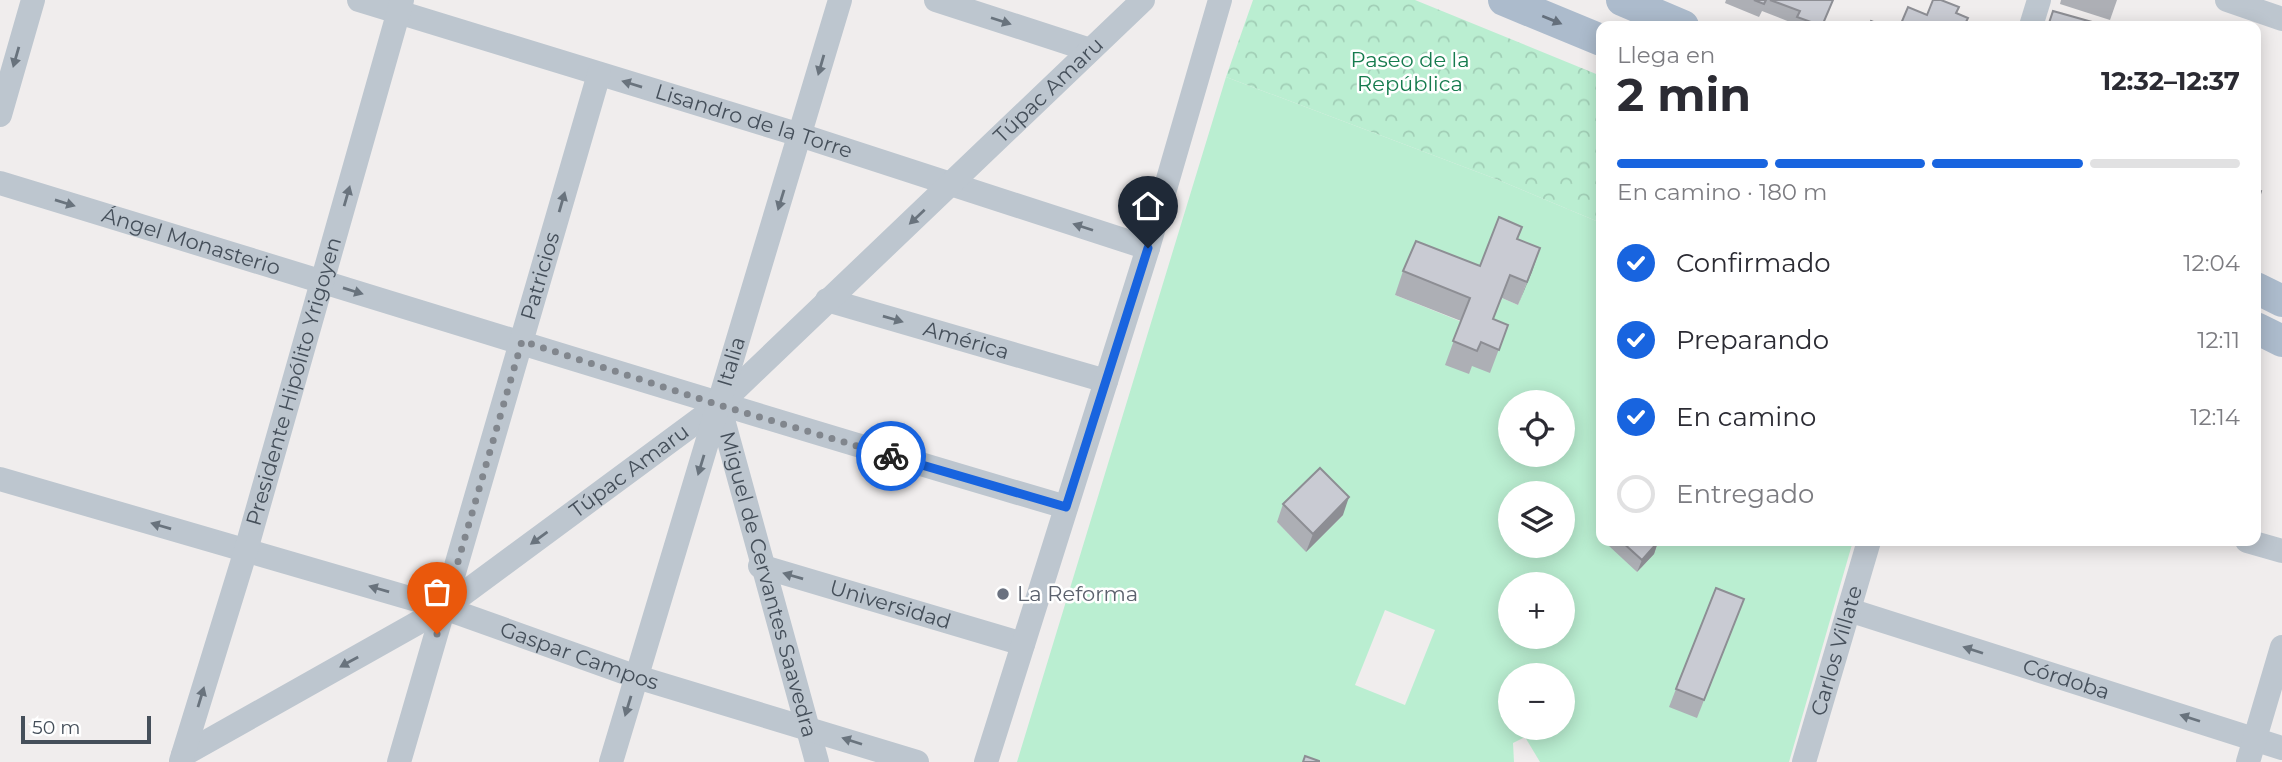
<!DOCTYPE html>
<html lang="es">
<meta charset="utf-8">
<style>
:root{--surface:#fff;--page:#f7f7f7;--text:#2b2b33;--muted:#7c7c81;--line:#e1e1e2;--accent:#1864df}
body{margin:0;font-family:Montserrat,sans-serif;background:var(--page);color:var(--text);height:100vh;display:flex;flex-direction:column;font-size:26px;white-space:nowrap}
*{box-sizing:border-box;margin:0}
p{font-size:23px;color:var(--muted)}
.icon{flex:none;width:38px;height:38px;fill:none;stroke:currentColor;stroke-width:2;stroke-linecap:round;stroke-linejoin:round}
.map{position:relative;flex:1;overflow:hidden}
.panel{position:absolute;left:1596px;top:21px;width:665px;height:525px;display:flex;flex-direction:column;background:var(--surface);border-radius:14px;box-shadow:0 4px 18px #0003}
.panel>*{flex:none}
.buttons{position:absolute;left:1498px;top:390px;display:grid;gap:14px}
.buttons a{display:grid;place-items:center;width:77px;height:77px;border-radius:50%;background:var(--surface);box-shadow:0 4px 18px #0003;font-size:35px}
.scale{position:absolute;left:21px;bottom:18px;width:130px;box-sizing:border-box;padding-left:7px;border:4px solid #454f5a;border-top:0;font-size:19px;line-height:24px;white-space:nowrap;color:#454f5a;-webkit-text-stroke:5px #fff;paint-order:stroke}
.pin{position:absolute;display:grid;place-items:center;width:60px;height:60px;color:#fff;margin:-72px -30px;border-radius:50% 50% 50% 0;rotate:-45deg;box-shadow:0 0 7px #0007}
.pin .icon{rotate:45deg}
.courier{position:absolute;display:grid;place-items:center;width:70px;height:70px;margin:-35px;border:5px solid #1864df;border-radius:50%;background:#fff;color:#222;box-shadow:0 2px 9px #0007}
.overview em{font-style:normal;font-weight:700}
.overview div{display:flex;flex-direction:column-reverse}
.overview{display:flex;align-items:center;justify-content:space-between;height:119px;padding:0 21px}
h1{font-size:46px;font-weight:700;line-height:52px}
.bar{display:grid;grid-template-columns:repeat(4,1fr);gap:10px 7px;align-content:center;height:84px;padding:0 21px}
.bar i{height:9px;border-radius:5px;background:var(--line)}
.bar .selected{background:var(--accent)}
.bar p{grid-column:span 4}
ol{padding:0 21px;list-style:none}
li{display:flex;align-items:center;gap:21px;height:77px}
li p{margin-inline-start:auto}
li .icon{padding:7px;border-radius:50%;background:var(--accent);color:#fff;stroke-width:4}
li:last-child{color:var(--muted)}
li i{width:38px;height:38px;border:4px solid var(--line);border-radius:50%}
.map>svg:first-child{display:block}
.green{fill:#baeed1;fill-rule:evenodd}
.park{fill:url(#park-crowns)}
.lines{fill:none;stroke-linecap:round;stroke-linejoin:round}
.minor{stroke:#bdc6cf;stroke-width:24}
.major{stroke:#acbbcc;stroke-width:32}
.wall{fill:#adafb5}
.shaded-wall{fill:#8d8e94}
.building{fill:#c9cbd3;stroke:#8d8e94;stroke-width:2}
.oneway{fill:#646f7c}
.oneway2{fill:#69737d}
.done{stroke:#81868d;stroke-width:7;stroke-dasharray:0 12.6}
.route{stroke:#1864df;stroke-width:9}
.worship-dot{fill:#6b7280;stroke:#fff;stroke-width:2.5}
.labels{text-anchor:middle;stroke-width:5;stroke-linejoin:round;paint-order:stroke}
.park-label{font-size:21px;fill:#167b4e;stroke:#fff}
.street-label{font-size:21px;fill:#454f5a;stroke:#fff}
.worship-label{font-size:21px;fill:#5b616d;stroke:#fff;text-anchor:start}
</style>
<div class="map">
<svg width="2282" height="762" viewBox="0 0 2282 762">
<defs>
<pattern id="park-crowns" width="20" height="18" patternUnits="userSpaceOnUse" patternTransform="scale(1.75)"><rect width="20" height="18" fill="#baeed1"/><path d="M2 6a3 3 0 1 1 6 0M12 15a3 3 0 1 1 6 0" fill="none" stroke="#a1ceb6"/></pattern>
</defs>
<rect width="100%" height="100%" fill="#f0eded"/>
<path class="green" d="M1226 77 1496 179 1601 223V541H1613L1637 572 1653 554 1639 541H1853L1789 762H1540L1525 737 1513 743 1514 762H1017ZM1531 272 1518 305 1502 298 1468 374 1462 322 1395 295 1471 290ZM1510 402H1563V455H1510ZM1510 494H1563V546H1510ZM1343 515 1306 551 1277 522ZM1510 584H1563V637H1510ZM1385 610 1435 630 1405 705 1355 685ZM1510 676H1563V728H1510Z"/>
<polygon class="park" points="1253,0 1415,0 1601,76 1601,223 1496,179 1226,77"/>
<g class="lines">
<g class="minor">
<path id="s1" d="M359 0 800 135 1148 248"/>
<polyline points="936,0 1090,50"/>
<polyline points="2227,0 2282,19"/>
<polyline points="2031,26 2039,0"/>
<polyline points="0,115 33,0"/>
<path id="s2" d="M0 183C355 291 710 403 1066 507"/>
<path id="s3" d="M827 300 1106 381"/>
<path id="s4" d="M719 405 817 762"/>
<path id="s5" d="M0 479 444 608 637 677 917 762"/>
<polyline points="2247,541 2282,551"/>
<path id="s6" d="M760 566 1023 644"/>
<path id="s7" d="M1849 610 2282 748"/>
<path id="s8" d="M183 755 444 608 719 405 1143 0"/>
<path id="s9" d="M181 761 246 550 402 0"/>
<path id="s10" d="M399 762 599 74"/>
<path id="s11" d="M611 762 840 0"/>
<polyline points="986,762 1148,248 1220,0"/>
<path id="s12" d="M1804 762 1869 541"/>
<polyline points="2248,762 2282,647"/>
</g>
<g class="major">
<polyline points="1504,0 1601,40"/>
<polyline points="1622,0 1683,26"/>
<polyline points="2256,288 2282,301"/>
<polyline points="2256,328 2282,341"/>
</g>
</g>
<g class="wall">
<polygon points="1726,0 1833,0 1822,26 1794,26 1795,24 1762,11 1759,17 1725,3"/>
<polygon points="2061,0 2117,0 2110,20 2060,4"/>
<polygon points="1518,239 1540,248 1518,305 1502,298 1493,319 1508,325 1490,373 1472,366 1469,374 1445,365 1461,321 1395,295 1403,271 1480,266"/>
<polygon points="1283,504 1343,515 1306,552 1277,522"/>
<polygon points="1611,541 1657,541 1658,542 1654,554 1637,572 1609,546"/>
<polygon points="1744,599 1697,718 1669,707 1676,689"/>
</g>
<g class="shaded-wall">
<polygon points="1540,248 1532,272 1518,305 1527,282"/>
<polygon points="1349,497 1343,515 1306,552 1313,534"/>
<polygon points="1658,542 1654,554 1637,572 1642,560"/>
</g>
<g class="building">
<polygon points="1754,0 1766,0 1764,4"/>
<polygon points="1770,0 1833,0 1822,26 1797,17 1800,11"/>
<polygon points="1933,0 1941,0 1959,7 1956,13 1968,18 1964,26 1900,26 1908,7 1927,15"/>
<polygon points="2053,11 2099,24 2098,26 2048,26"/>
<polygon points="1871,21 1883,26 1869,26"/>
<polygon points="2256,189 2261,191 2256,207"/>
<polygon points="1499,217 1522,227 1517,239 1540,248 1527,282 1510,275 1493,319 1508,325 1499,350 1481,342 1477,351 1453,341 1470,298 1403,271 1416,241 1480,266"/>
<polygon points="1320,468 1349,497 1313,534 1283,504"/>
<polygon points="1621,541 1657,541 1658,542 1642,560"/>
<polygon points="1716,588 1744,599 1704,700 1676,689"/>
<polygon points="1305,756 1319,761 1319,762 1303,762"/>
</g>
<defs><path id="oneway-solid" d="M-6-.8H1V-3.2L6.5 0L1 3.2V.8H-6Z" transform="scale(1.75)"/></defs>
<use class="oneway" href="#oneway-solid" transform="translate(1552 20) rotate(22)"/>
<g class="oneway2">
<use href="#oneway-solid" transform="translate(1001 21) rotate(18)"/>
<use href="#oneway-solid" transform="translate(16 57) rotate(106)"/>
<use href="#oneway-solid" transform="translate(821 65) rotate(106)"/>
<use href="#oneway-solid" transform="translate(632 84) rotate(-163)"/>
<use href="#oneway-solid" transform="translate(347 196) rotate(-74)"/>
<use href="#oneway-solid" transform="translate(781 200) rotate(107)"/>
<use href="#oneway-solid" transform="translate(562 202) rotate(-74)"/>
<use href="#oneway-solid" transform="translate(65 203) rotate(17)"/>
<use href="#oneway-solid" transform="translate(917 217) rotate(137)"/>
<use href="#oneway-solid" transform="translate(1083 227) rotate(-162)"/>
<use href="#oneway-solid" transform="translate(353 291) rotate(17)"/>
<use href="#oneway-solid" transform="translate(893 319) rotate(16)"/>
<use href="#oneway-solid" transform="translate(701 465) rotate(107)"/>
<use href="#oneway-solid" transform="translate(161 526) rotate(-164)"/>
<use href="#oneway-solid" transform="translate(539 538) rotate(144)"/>
<use href="#oneway-solid" transform="translate(793 576) rotate(-164)"/>
<use href="#oneway-solid" transform="translate(379 589) rotate(-164)"/>
<use href="#oneway-solid" transform="translate(1973 650) rotate(-162)"/>
<use href="#oneway-solid" transform="translate(349 662) rotate(151)"/>
<use href="#oneway-solid" transform="translate(201 697) rotate(-73)"/>
<use href="#oneway-solid" transform="translate(628 706) rotate(107)"/>
<use href="#oneway-solid" transform="translate(2190 718) rotate(-162)"/>
<use href="#oneway-solid" transform="translate(852 741) rotate(-162)"/>
</g>
<g class="lines">
<polyline class="done" points="437,634 522,341 719,405 891,456"/>
<polyline class="route" points="891,456 1066,507 1148,248"/>
</g>
<circle class="worship-dot" cx="1003" cy="594" r="7"/>
<g class="labels">
<g class="park-label">
<text x="1410" y="67">Paseo de la<tspan x="1410" dy="24">República</tspan></text>
</g>
<g class="street-label">
<text dy="7" stroke="none"><textPath href="#s8" startOffset="1097">Túpac Amaru</textPath></text>
<text dy="7" stroke="none"><textPath href="#s1" startOffset="413">Lisandro de la Torre</textPath></text>
<text dy="7" stroke="none"><textPath href="#s2" startOffset="200">Ángel Monasterio</textPath></text>
<text dy="7" stroke="none"><textPath href="#s10" startOffset="506">Patricios</textPath></text>
<text dy="7" stroke="none"><textPath href="#s3" startOffset="145">América</textPath></text>
<text dy="7" stroke="none"><textPath href="#s11" startOffset="418">Italia</textPath></text>
<text dy="7" stroke="none"><textPath href="#s9" startOffset="396">Presidente Hipólito Yrigoyen</textPath></text>
<text dy="7" stroke="none"><textPath href="#s8" startOffset="530">Túpac Amaru</textPath></text>
<text dy="7" stroke="none"><textPath href="#s4" startOffset="186">Miguel de Cervantes Saavedra</textPath></text>
<text dy="7" stroke="none"><textPath href="#s6" startOffset="136">Universidad</textPath></text>
<text dy="7" stroke="none"><textPath href="#s12" startOffset="116">Carlos Villate</textPath></text>
<text dy="7" stroke="none"><textPath href="#s5" startOffset="606">Gaspar Campos</textPath></text>
<text dy="7" stroke="none"><textPath href="#s7" startOffset="228">Córdoba</textPath></text>
</g>
<g class="worship-label">
<text x="1017" y="601">La Reforma</text>
</g>
</g>
</svg>
<div class="buttons">
<a><svg class="icon" aria-label="locate" viewBox="0 0 24 24"><circle cx="12" cy="12" r="6"/><path d="M12 2v4M12 18v4M2 12h4M18 12h4"/></svg></a>
<a><svg class="icon" aria-label="layers" viewBox="0 0 24 24"><path d="M12 4l9 5-9 5-9-5zM3 14l9 5 9-5"/></svg></a>
<a>+</a>
<a>−</a>
</div>
<div class="scale">50 m</div>
<div class="pin" style="left:437px;top:634px;background:#ea580c"><svg class="icon" aria-label="bag" viewBox="0 0 24 24"><path d="M5 8h14l-1 12H6zM9 8a3 3 0 0 1 6 0"/></svg></div>
<div class="pin" style="left:1148px;top:248px;background:#1f2937"><svg class="icon" aria-label="home" viewBox="0 0 24 24"><path d="M3 11l9-7 9 7M6 9v11h12V9"/></svg></div>
<div class="courier" style="left:891px;top:456px"><svg class="icon" aria-label="bike" viewBox="0 0 24 24"><circle cx="6" cy="16" r="4"/><circle cx="18" cy="16" r="4"/><path d="M6 16l4-8h5l3 8M10 8l3 8H6M13 5h3"/></svg></div>
<section class="panel">
<div class="overview"><div><h1>2 min</h1><p>Llega en</p></div><em>12:32–12:37</em></div>
<div class="bar"><i class="selected"></i><i class="selected"></i><i class="selected"></i><i></i><p>En camino · 180 m</p></div>
<ol>
<li><svg class="icon" aria-label="check" viewBox="0 0 24 24"><path d="M5 12l5 5 9-10"/></svg>Confirmado<p>12:04</p></li>
<li><svg class="icon" aria-label="check" viewBox="0 0 24 24"><path d="M5 12l5 5 9-10"/></svg>Preparando<p>12:11</p></li>
<li><svg class="icon" aria-label="check" viewBox="0 0 24 24"><path d="M5 12l5 5 9-10"/></svg>En camino<p>12:14</p></li>
<li><i></i>Entregado</li>
</ol>
</section>
</div>
